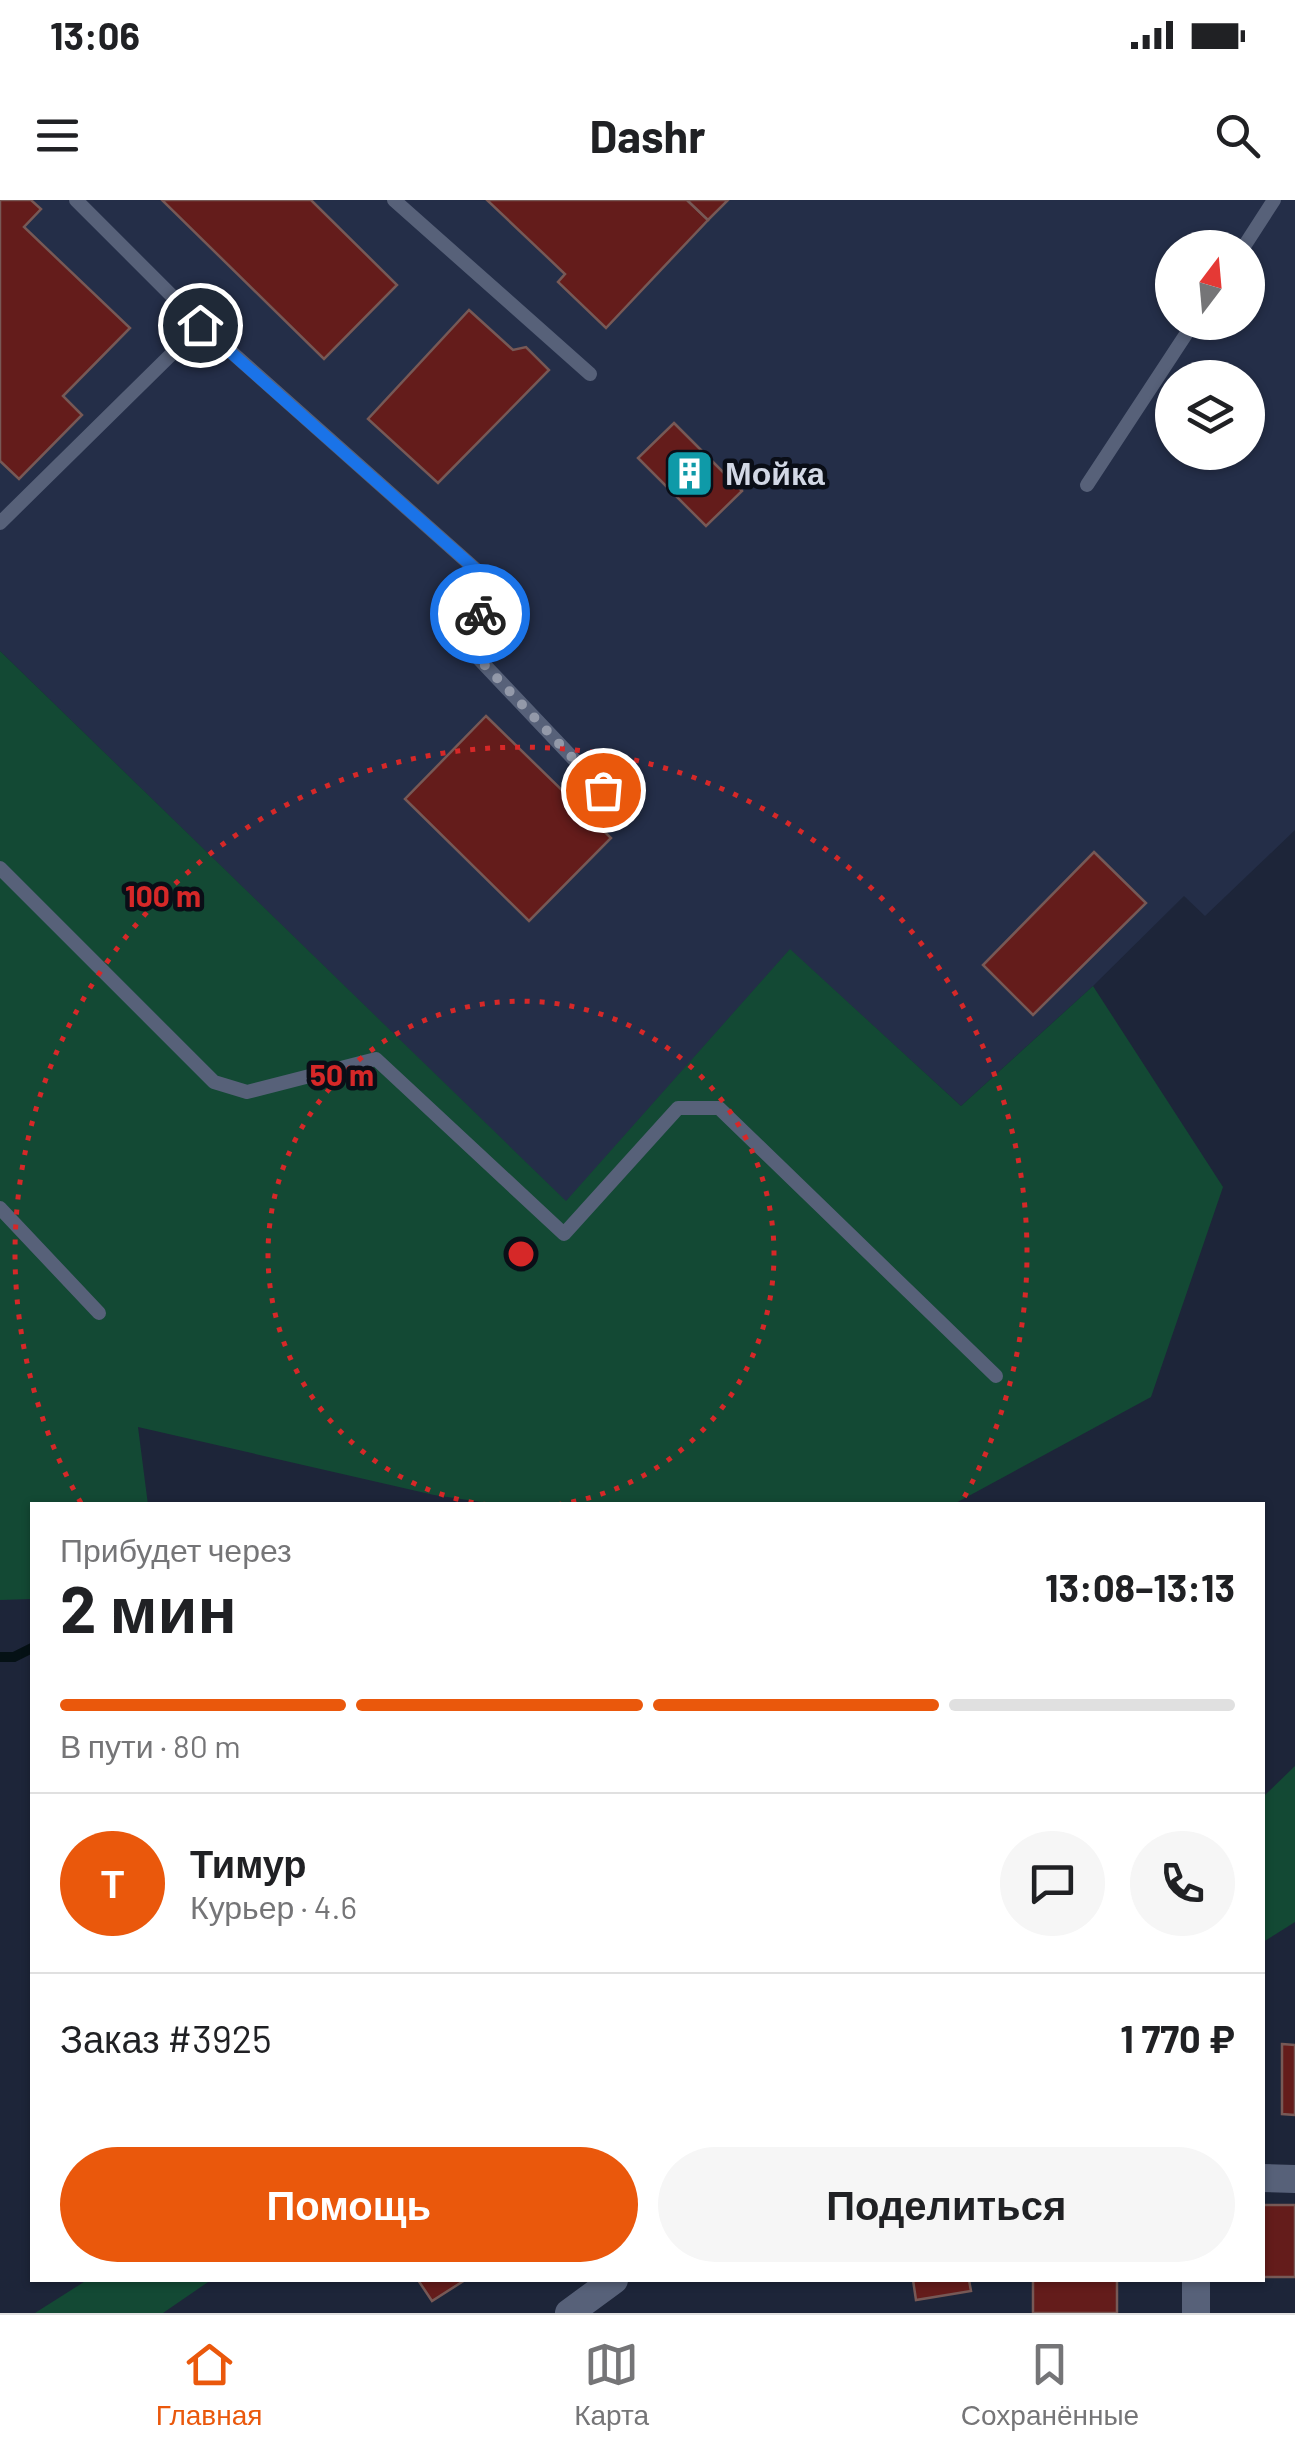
<!DOCTYPE html>
<html lang="ru">
<meta charset="utf-8">
<style>
:root{--surface:#fff;--page:#f6f6f6;--text:#202124;--muted:#757577;--line:#e0e0e0;--accent:#ea580c}
body{margin:0;font-family:Barlow,sans-serif;background:var(--page);color:var(--text);height:100vh;display:flex;flex-direction:column;font-size:38px;white-space:nowrap}
*{box-sizing:border-box;margin:0}
p{font-size:32px;color:var(--muted)}
.icon{flex:none;width:55px;height:55px;fill:none;stroke:currentColor;stroke-width:2;stroke-linecap:round;stroke-linejoin:round}
.map{position:relative;flex:1;overflow:hidden}
.drawer{position:absolute;left:30px;top:1302px;width:1235px;height:780px;display:flex;flex-direction:column;background:var(--surface);border-radius:0px;box-shadow:0 2px 8px #0004}
.drawer>*{flex:none}
.needle{width:65px;rotate:16deg}
.controls{position:absolute;left:1155px;top:30px;display:grid;gap:20px}
.controls a{display:grid;place-items:center;width:110px;height:110px;border-radius:50%;background:var(--surface);box-shadow:0 2px 8px #0004;font-size:50px}
.pin{position:absolute;display:grid;place-items:center;width:85px;height:85px;color:#fff;margin:-42px;border:5px solid #fff;border-radius:50%;box-shadow:0 2px 10px #0007}
.courier{position:absolute;display:grid;place-items:center;width:100px;height:100px;margin:-50px;border:8px solid #1a73e8;border-radius:50%;background:#fff;color:#222;box-shadow:0 2px 12px #0007}
.summary em{font-style:normal;font-weight:700}
.summary div{display:flex;flex-direction:column-reverse}
.summary{display:flex;align-items:center;justify-content:space-between;height:170px;padding:0 30px}
h1{font-size:65px;font-weight:700;line-height:75px}
.bar{display:grid;grid-template-columns:repeat(4,1fr);gap:15px 10px;align-content:center;height:120px;padding:0 30px}
.bar i{height:12px;border-radius:8px;background:var(--line)}
.bar .active{background:var(--accent)}
.bar p{grid-column:span 4}
.line{display:flex;align-items:center;gap:25px;padding:0 30px;border-top:2px solid var(--line)}
.line div{flex:1}
.round{display:grid;place-items:center;flex:none;width:105px;height:105px;border-radius:52px;background:var(--page)}
.cta{display:flex;gap:20px;margin-top:auto;padding:20px 30px}
.cta a{flex:1;height:115px;border-radius:60px;background:var(--accent);color:#fff;font-size:40px;font-weight:700;line-height:115px;text-align:center}
.cta a+a{background:var(--page);color:var(--text)}
.status{display:flex;justify-content:space-between;align-items:center;height:70px;padding:0 50px;background:var(--surface);direction:ltr}
.status svg{height:28px;fill:currentColor}
header{display:flex;justify-content:space-between;align-items:center;height:130px;padding:0 30px;background:var(--surface);font-size:45px;font-weight:700}
.tab-bar{display:flex;justify-content:space-around;align-items:center;height:140px;border-top:2px solid var(--line);background:var(--surface);font-size:28px;color:var(--muted)}
.tab-bar a{display:grid;justify-items:center;gap:5px}
.tab-bar .active{color:var(--accent)}
.map>svg:first-child{display:block}
.built{fill:#242e48;fill-rule:evenodd}
.green{fill:#134934}
.lines{fill:none;stroke-linecap:round;stroke-linejoin:round}
.stream{stroke:#051115;stroke-width:10}
.building{fill:#641c1b;stroke:#775956;stroke-width:2.5}
.lane{stroke:#576179;stroke-width:14}
.street{stroke:#576179;stroke-width:28}
.done{stroke:#9399a9;stroke-width:10;stroke-dasharray:0 18}
.route{stroke:#1a73e8;stroke-width:12}
.ring{fill:none;stroke:#d62828;stroke-width:5;stroke-dasharray:5 10}
.labels{text-anchor:middle;stroke-width:9;stroke-linejoin:round;paint-order:stroke}
.poi-label{font-size:32px;font-weight:bold;fill:#d2d8e5;stroke:#0a0e17;text-anchor:start}
.centre{fill:#d62828;stroke:#0a0e17;stroke-width:5}
.ring-label{font-size:30px;text-anchor:middle;font-weight:bold;fill:#d62828;stroke:#0a0e17;stroke-width:9;stroke-linejoin:round;paint-order:stroke}
</style>
<div class="status"><b>13:06</b><svg viewBox="0 0 49 12"><path d="M0 12V9h3v3zM5 12V6h3v6zM10 12V3h3v9zM15 12V0h3v12zM26 1h20v11H26zM47 4h2v5h-2z"/></svg></div>
<header><svg class="icon" aria-label="menu" viewBox="0 0 24 24"><path d="M4 6h16M4 12h16M4 18h16"/></svg>Dashr<svg class="icon" aria-label="search" viewBox="0 0 24 24"><circle cx="10" cy="10" r="6"/><path d="M15 15l6 6"/></svg></header>
<div class="map">
<svg width="1295" height="2113" viewBox="0 0 1295 2113">
<rect width="100%" height="100%" fill="#1d2539"/>
<path class="built" d="M0 0H1295V630L1205 716 1184 696 1093 786 961 906 790 750 566 1002 0 451ZM1172 48H1248V122H1172ZM1172 178H1248V252H1172Z"/>
<g class="green">
<polygon points="0,451 566,1001 790,749 961,906 1093,786 1223,987 1151,1197 952,1305 501,1305 434,1295 138,1227 148,1305 32,1305 32,1399 0,1400"/>
<polygon points="1295,1566 1295,1722 1263,1742 1263,1597"/>
<polygon points="87,2080 211,2080 163,2113 35,2113"/>
</g>
<g class="lines">
<polyline class="stream" points="0,1457 14,1457 32,1448"/>
</g>
<g class="building">
<polygon points="0,0 31,0 41,9 24,27 130,128 63,196 82,215 19,279 0,261"/>
<polygon points="162,0 311,0 397,85 324,159"/>
<polygon points="487,0 687,0 708,20 606,128 558,82 565,74"/>
<polygon points="687,0 728,0 708,20"/>
<polygon points="469,110 513,150 526,147 549,170 438,283 368,219"/>
<polygon points="674,223 742,291 706,326 638,258"/>
<polygon points="486,516 611,638 529,721 405,599"/>
<polygon points="1094,652 1146,703 1033,815 983,765"/>
<polygon points="1282,1844 1295,1845 1295,1915 1282,1914"/>
<rect x="1262" y="2005" width="33" height="72"/>
<polygon points="418,2080 465,2080 432,2101"/>
<polygon points="913,2080 969,2080 971,2091 916,2100"/>
<rect x="1033" y="2080" width="84" height="33"/>
</g>
<g class="lines">
<g class="lane">
<polyline points="76,0 201,125 482,375 478,458 603,590"/>
<polyline points="394,0 590,174"/>
<polyline points="1243,48 1274,0"/>
<polyline points="1087,285 1194,122"/>
<polyline points="0,323 201,125"/>
<polyline points="0,668 214,882 247,892 376,859 564,1034 678,908 719,908 996,1176"/>
<polyline points="0,1008 99,1113"/>
</g>
<g class="street">
<polyline points="1262,1978 1295,1979"/>
<polyline points="569,2113 614,2080"/>
<polyline points="1196,2113 1196,2080"/>
</g>
</g>
<g class="lines">
<polyline class="done" points="480,414 478,458 603,590"/>
<polyline class="route" points="200,125 482,375 480,414"/>
</g>
<g class="ring">
<path d="M488 1305A253 253 0 1 1 554 1305"/>
<path d="M81 1303A506 506 0 1 1 961 1303"/>
</g>
<defs>
<symbol id="building-square" viewBox="-11 -11 22 22"><rect x="-9" y="-9" width="18" height="18" rx="4" fill="#0f9aa8" stroke="#0a0e17"/><path d="M-4-6H4V6H1V3H-1V6H-4ZM-2.5-4.3h1.7v1.8h-1.7ZM.8-4.3h1.7v1.8H.8ZM-2.5-1h1.7V.8h-1.7ZM.8-1h1.7V.8H.8Z" fill="#fff"/></symbol>
</defs>
<g fill-rule="evenodd">
<use href="#building-square" x="662" y="246" width="55" height="55"/>
</g>
<g class="labels">
<g class="poi-label">
<text x="725" y="285">Мойка</text>
</g>
</g>
<circle cx="521" cy="1054" r="15" class="centre"/>
<g class="ring-label">
<text x="163" y="707">100 m</text>
<text x="342" y="886">50 m</text>
</g>
</svg>
<div class="controls">
<a><svg class="needle" viewBox="-14 -14 28 28"><path d="M0-13l5 13h-10z" fill="#e53935"/><path d="M0 13l5-13h-10z" fill="#757577"/></svg></a>
<a><svg class="icon" aria-label="layers" viewBox="0 0 24 24"><path d="M12 4l9 5-9 5-9-5zM3 14l9 5 9-5"/></svg></a>
</div>
<div class="pin" style="left:603px;top:590px;background:#ea580c"><svg class="icon" aria-label="bag" viewBox="0 0 24 24"><path d="M5 8h14l-1 12H6zM9 8a3 3 0 0 1 6 0"/></svg></div>
<div class="pin" style="left:200px;top:125px;background:#1f2937"><svg class="icon" aria-label="home" viewBox="0 0 24 24"><path d="M3 11l9-7 9 7M6 9v11h12V9"/></svg></div>
<div class="courier" style="left:480px;top:414px"><svg class="icon" aria-label="bike" viewBox="0 0 24 24"><circle cx="6" cy="16" r="4"/><circle cx="18" cy="16" r="4"/><path d="M6 16l4-8h5l3 8M10 8l3 8H6M13 5h3"/></svg></div>
<section class="drawer">
<div class="summary"><div><h1>2 мин</h1><p>Прибудет через</p></div><em>13:08–13:13</em></div>
<div class="bar"><i class="active"></i><i class="active"></i><i class="active"></i><i></i><p>В пути · 80 m</p></div>
<div class="line" style="height:180px"><b class="round" style="background:var(--accent);color:#fff">Т</b><div><b>Тимур</b><p>Курьер · 4.6</p></div><a class="round"><svg class="icon" aria-label="chat" viewBox="0 0 24 24"><path d="M4 5h16v11H9l-5 4z"/></svg></a><a class="round"><svg class="icon" aria-label="phone" viewBox="0 0 24 24"><path d="M5 4h4l2 5-3 2q2 4 5 5l2-3 5 2v4C11 20 4 13 5 4z"/></svg></a></div>
<div class="line" style="height:130px"><div>Заказ #3925</div><b>1 770 ₽</b></div>
<div class="cta"><a>Помощь</a><a>Поделиться</a></div>
</section>
</div>
<nav class="tab-bar">
<a class="active"><svg class="icon" aria-label="home" viewBox="0 0 24 24"><path d="M3 11l9-7 9 7M6 9v11h12V9"/></svg>Главная</a>
<a><svg class="icon" aria-label="map" viewBox="0 0 24 24"><path d="M3 6l6-2 6 2 6-2v14l-6 2-6-2-6 2zM9 4v14M15 6v14"/></svg>Карта</a>
<a><svg class="icon" aria-label="saved" viewBox="0 0 24 24"><path d="M7 4h10v16l-5-4-5 4z"/></svg>Сохранённые</a>
</nav>
